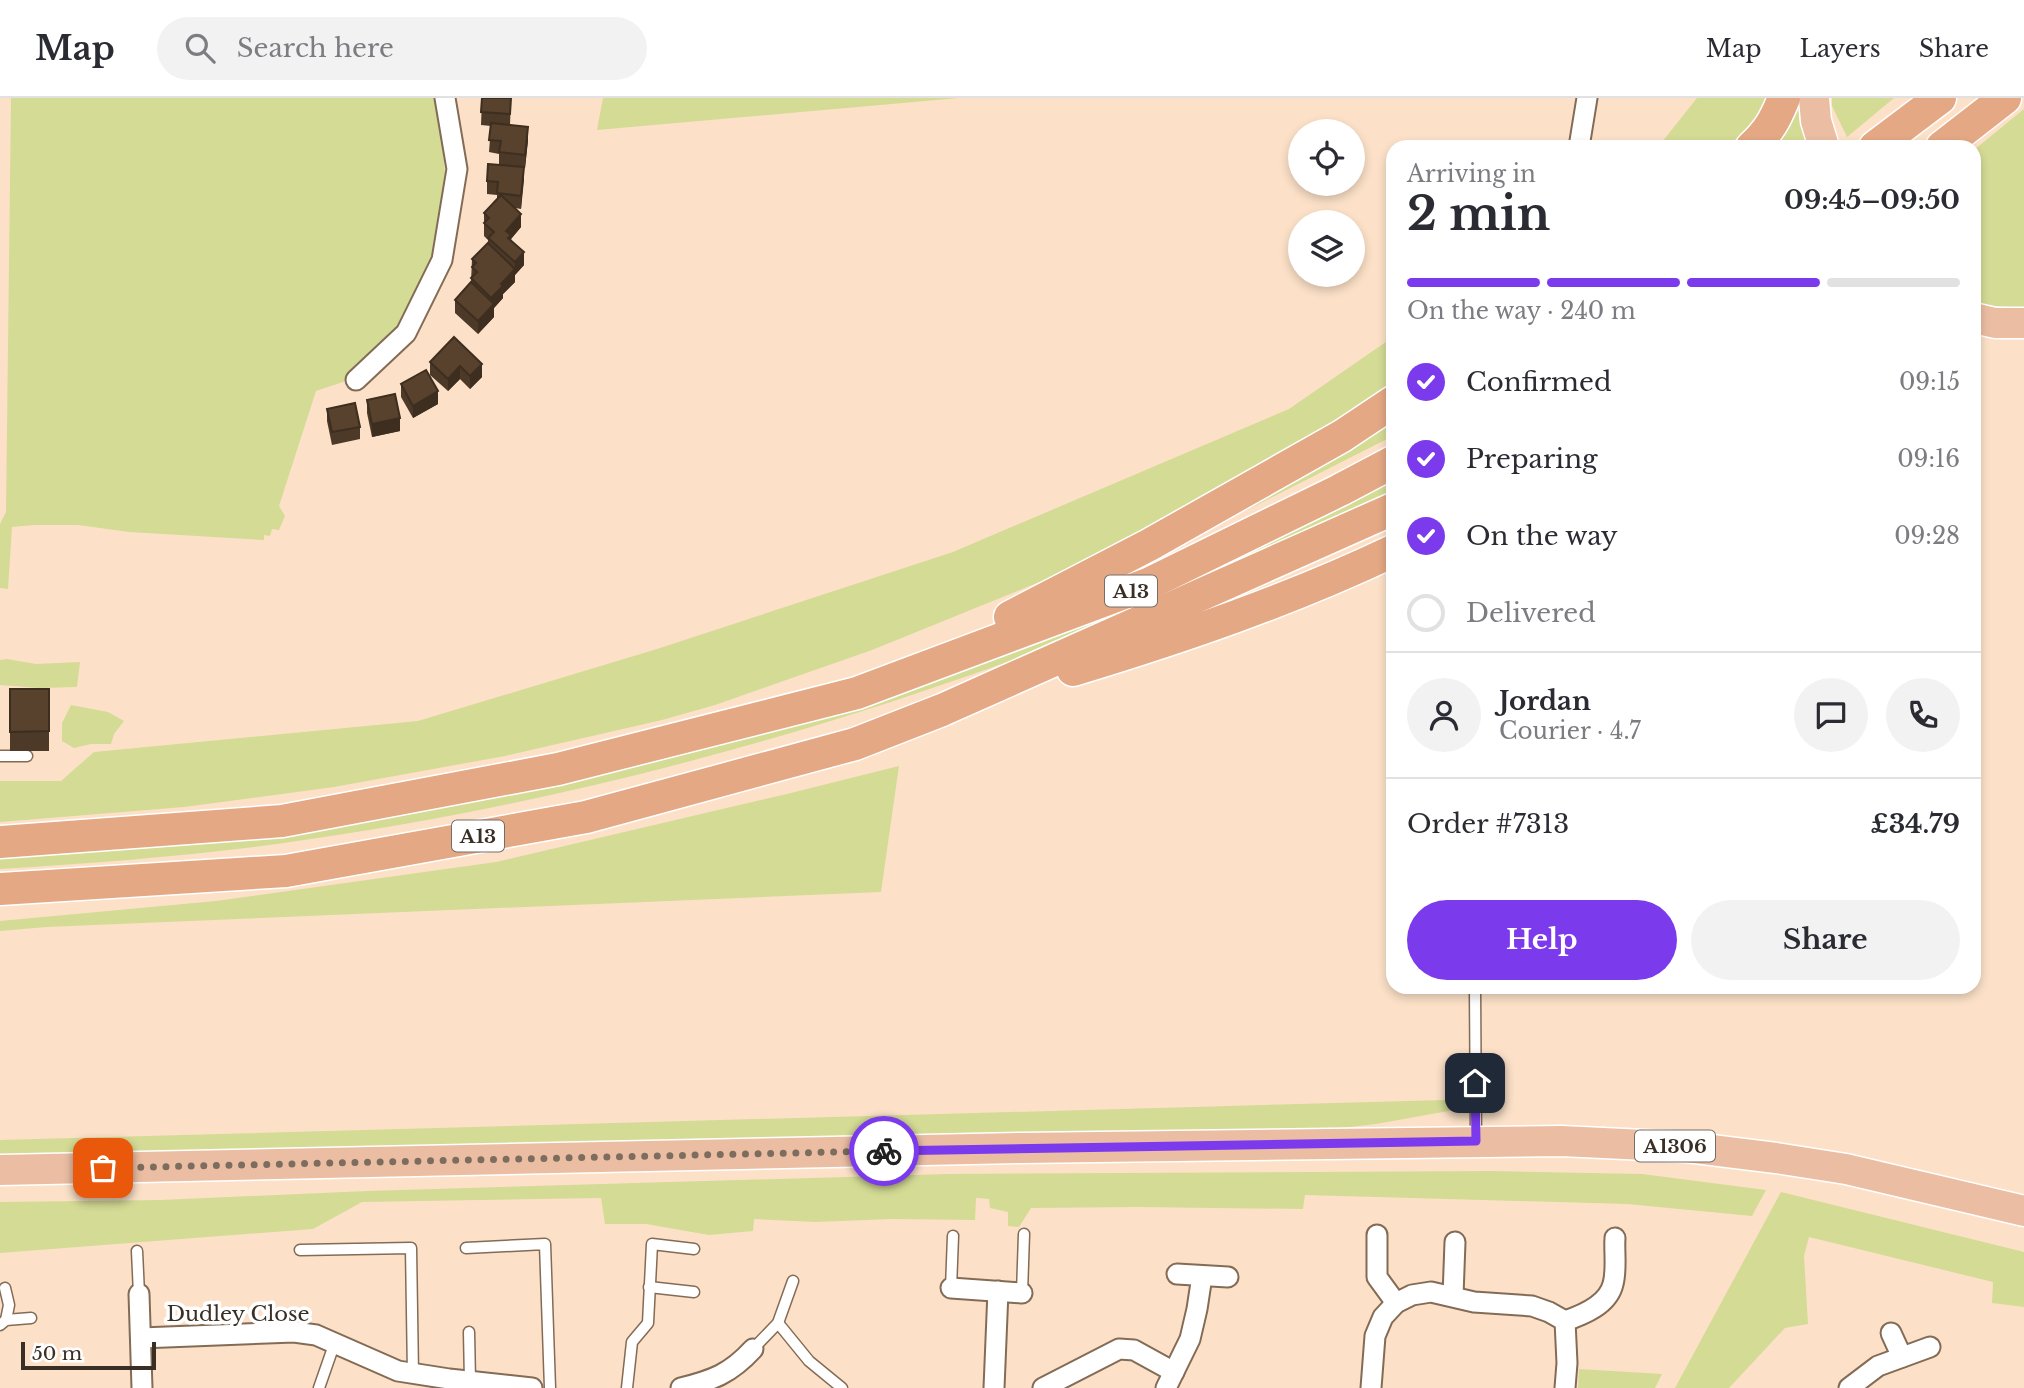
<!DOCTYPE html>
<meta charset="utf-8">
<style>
:root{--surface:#fff;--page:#f2f2f3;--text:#2b2b33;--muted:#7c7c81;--line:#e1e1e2;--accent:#7c3aed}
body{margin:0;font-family:"Libre Baskerville",serif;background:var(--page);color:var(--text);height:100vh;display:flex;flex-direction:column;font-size:26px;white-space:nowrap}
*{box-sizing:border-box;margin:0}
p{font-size:23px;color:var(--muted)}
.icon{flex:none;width:38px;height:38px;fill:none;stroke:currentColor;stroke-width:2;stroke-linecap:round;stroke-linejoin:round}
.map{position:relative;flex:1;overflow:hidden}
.sheet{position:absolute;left:1386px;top:42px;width:595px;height:854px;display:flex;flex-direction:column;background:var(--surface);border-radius:21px;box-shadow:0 4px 10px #0003}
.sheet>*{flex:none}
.buttons{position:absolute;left:1288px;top:21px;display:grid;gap:14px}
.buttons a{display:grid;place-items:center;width:77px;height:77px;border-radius:50%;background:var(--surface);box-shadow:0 4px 10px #0003;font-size:35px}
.scale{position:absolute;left:21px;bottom:18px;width:135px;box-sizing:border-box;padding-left:7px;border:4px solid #392f25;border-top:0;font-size:19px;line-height:24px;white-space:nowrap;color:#392f25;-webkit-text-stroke:5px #fff;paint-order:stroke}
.pin{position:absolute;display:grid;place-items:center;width:60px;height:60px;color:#fff;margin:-30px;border-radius:14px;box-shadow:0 4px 10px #0006}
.courier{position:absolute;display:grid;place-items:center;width:70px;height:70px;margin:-35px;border:5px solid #7c3aed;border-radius:50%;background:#fff;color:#222;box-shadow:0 2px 9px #0007}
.head em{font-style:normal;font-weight:700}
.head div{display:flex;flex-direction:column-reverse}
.head{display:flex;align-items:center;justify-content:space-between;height:119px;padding:0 21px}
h1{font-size:46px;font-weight:700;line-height:52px}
.bar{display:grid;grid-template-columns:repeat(4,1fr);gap:10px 7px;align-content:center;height:84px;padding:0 21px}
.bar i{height:9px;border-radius:5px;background:var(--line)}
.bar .active{background:var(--accent)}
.bar p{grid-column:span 4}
.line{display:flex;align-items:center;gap:18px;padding:0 21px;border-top:2px solid var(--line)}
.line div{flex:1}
.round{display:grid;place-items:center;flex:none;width:74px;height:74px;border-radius:37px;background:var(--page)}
ol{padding:0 21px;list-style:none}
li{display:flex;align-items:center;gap:21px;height:77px}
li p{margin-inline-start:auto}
li .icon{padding:7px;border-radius:50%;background:var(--accent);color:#fff;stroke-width:4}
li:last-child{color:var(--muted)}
li i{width:38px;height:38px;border:4px solid var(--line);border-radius:50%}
.primary-button{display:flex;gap:14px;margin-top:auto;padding:14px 21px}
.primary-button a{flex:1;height:80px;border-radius:42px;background:var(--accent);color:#fff;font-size:28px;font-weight:700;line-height:80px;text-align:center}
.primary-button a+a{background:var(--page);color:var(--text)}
header{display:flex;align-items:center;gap:42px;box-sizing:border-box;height:98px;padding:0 35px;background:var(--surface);border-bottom:2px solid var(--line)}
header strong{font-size:33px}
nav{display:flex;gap:38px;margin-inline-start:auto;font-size:24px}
.search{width:490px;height:63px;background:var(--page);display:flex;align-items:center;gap:18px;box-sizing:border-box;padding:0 24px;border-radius:38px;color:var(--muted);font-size:26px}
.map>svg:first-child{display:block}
.green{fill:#d4db95}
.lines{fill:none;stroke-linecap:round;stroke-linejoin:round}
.service-casing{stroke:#836b55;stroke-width:13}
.minor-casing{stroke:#836b55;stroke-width:23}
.primary-casing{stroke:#fff;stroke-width:33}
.trunk-casing{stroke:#fff;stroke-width:35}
.service{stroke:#fff;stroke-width:10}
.minor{stroke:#fff;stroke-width:19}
.primary{stroke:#ebbea3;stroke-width:30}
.trunk{stroke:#e4a884;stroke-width:32}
.wall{fill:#4c3927}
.shaded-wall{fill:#3e2e20}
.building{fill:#58422d;stroke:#3e2e20;stroke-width:2}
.done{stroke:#7d6d5e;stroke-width:7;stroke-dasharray:0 12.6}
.route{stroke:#7c3aed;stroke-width:9}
.labels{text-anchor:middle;stroke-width:7;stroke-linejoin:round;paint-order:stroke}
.shield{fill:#fff;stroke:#746d66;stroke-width:2}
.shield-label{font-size:19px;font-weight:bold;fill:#392f25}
.street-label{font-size:21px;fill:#392f25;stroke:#fff}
</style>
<header>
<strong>Map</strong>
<div class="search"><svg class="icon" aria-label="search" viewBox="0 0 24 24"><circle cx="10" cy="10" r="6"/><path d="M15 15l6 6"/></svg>Search here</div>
<nav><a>Map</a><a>Layers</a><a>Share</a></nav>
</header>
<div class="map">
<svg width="2024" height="1290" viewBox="0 0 2024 1290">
<rect width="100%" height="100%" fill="#fce1c8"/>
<g class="green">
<polygon points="11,0 435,0 442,40 447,101 434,156 412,208 387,244 349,282 316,293 279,408 285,418 279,432 272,431 270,438 264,437 264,442 129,434 78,427 35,427 12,429 8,491 0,490 0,426 6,414"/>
<polygon points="603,0 959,0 597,32"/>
<path d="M1697 0H1767C1757 20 1743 35 1727 49H1658Z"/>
<polygon points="1793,0 1804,0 1805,16 1799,20 1808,49 1763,49"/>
<polygon points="1832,0 1894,0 1847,39 1832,8"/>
<polygon points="2024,11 2024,210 1995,208 1974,205 1974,52"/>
<polygon points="1393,239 1393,290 1249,382 1064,474 872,552 715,607 662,622 505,658 334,689 184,709 0,724 0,683 61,683 94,654 418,623 657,551 953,454 1289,311"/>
<polygon points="1393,316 1393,338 1247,412 1245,406"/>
<path d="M1393 379V394C1307 435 1221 475 1134 513 1107 524 1080 537 1053 547 805 640 547 709 284 745 190 758 95 765 0 771V760L74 756 228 740 620 669Z"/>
<polygon points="7,561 36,566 80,564 77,589 39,590 0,587 0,562"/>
<polygon points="71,607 108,614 124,623 114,636 111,646 91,646 74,650 62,643 62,625"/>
<polygon points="899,668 881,794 47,829 0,833 0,823 216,803 496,764 787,696"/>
<polygon points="1454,991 1475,992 1454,1012 1376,1026 1307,1034 0,1060 0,1042 1445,1002"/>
<polygon points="1492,1073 1642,1076 1766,1092 1752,1118 1627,1106 1305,1097 1303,1111 1137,1109 1031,1110 1019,1129 1008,1128 1008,1114 990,1110 989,1101 976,1100 975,1122 892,1121 815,1124 754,1121 753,1133 709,1137 646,1126 605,1126 601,1100 362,1104 313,1131 0,1155 0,1104 161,1102 367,1093 947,1076"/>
<polygon points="1781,1094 2024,1154 2024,1209 1992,1205 1993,1184 1809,1139 1804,1158 1808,1226 1785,1230 1729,1290 1675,1290"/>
<polygon points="1579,1271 1662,1276 1655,1290 1578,1290"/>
</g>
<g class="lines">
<defs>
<g id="service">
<polyline points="0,658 27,658"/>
<polyline points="1475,889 1476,1042"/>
<polyline points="466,1150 545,1146 550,1290"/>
<polyline points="300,1152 411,1150 413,1276"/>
<polyline points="137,1153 139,1196"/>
<polyline points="649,1189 694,1194"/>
<polyline points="5,1190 9,1207 6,1222"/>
<polyline points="951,1190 953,1138"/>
<polyline points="1022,1195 1024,1136"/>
<polyline points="778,1225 809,1263 842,1290"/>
<polyline points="0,1227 6,1222 31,1220"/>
<polyline points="469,1234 470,1283"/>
<polyline points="753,1251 778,1225 793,1183"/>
<polyline points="319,1290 335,1244"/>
<polyline points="627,1290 632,1244 648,1225 652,1146 694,1151"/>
</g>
<g id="minor">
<polyline points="1579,49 1587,0"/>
<polyline points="356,282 406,235 442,162 457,71 445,0"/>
<polyline points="1377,1137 1377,1179 1396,1205"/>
<polyline points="1177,1176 1228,1179"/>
<polyline points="951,1190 1022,1195"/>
<polyline points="139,1196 142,1290"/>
<polyline points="1453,1198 1455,1144"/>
<path d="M1565 1223C1583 1217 1608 1207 1613 1186 1617 1172 1614 1154 1615 1140"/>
<polyline points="1891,1235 1902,1259"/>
<polyline points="141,1240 294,1234 316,1237 398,1273 449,1281 532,1290"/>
<path d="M681 1290C713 1282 730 1276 753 1251"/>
<polyline points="994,1290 998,1193"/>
<polyline points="1043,1290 1119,1251 1134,1252 1174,1274"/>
<polyline points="1166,1290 1190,1241 1197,1211 1202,1178"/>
<polyline points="1371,1290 1375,1238 1383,1219 1396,1205 1412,1197 1431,1194 1474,1204 1532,1208 1549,1214 1565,1223 1567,1265 1565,1290"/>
<polyline points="1849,1290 1878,1268 1930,1249"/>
</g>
<g id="primary">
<polyline points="1814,0 1816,23 1824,49"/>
<polyline points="1974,220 1995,225 2024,225"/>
<polyline points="0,1072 1021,1050 1561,1043 1687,1049 1776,1060 1846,1071 2024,1113"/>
</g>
<g id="trunk">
<path d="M1752 49C1769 33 1775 22 1784 0"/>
<polyline points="1875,49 1940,0"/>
<polyline points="1942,49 2005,0"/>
<polyline points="1010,519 1149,447 1342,338 1393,304"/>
<path d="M1073 572C1182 539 1290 502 1393 453"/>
<polyline points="0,744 282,723 558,671 857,595 1148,486 1340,392 1393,364"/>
<polyline points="0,791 286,773 586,719 855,646 942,612 1393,411"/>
</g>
</defs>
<use href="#service" class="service-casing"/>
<use href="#minor" class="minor-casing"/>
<use href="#primary" class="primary-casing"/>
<use href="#trunk" class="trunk-casing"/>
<use href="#service" class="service"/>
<use href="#minor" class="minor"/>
<use href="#primary" class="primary"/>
<use href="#trunk" class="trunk"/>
</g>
<g class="wall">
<polygon points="482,0 511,0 510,27 528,42 525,70 524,70 521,111 515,110 521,129 511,141 524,167 515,177 515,184 503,196 503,200 494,210 494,219 478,236 455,215 455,202 471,184 472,161 488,145 488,142 484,138 484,115 497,101 497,97 487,96 487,83 499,67 499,56 489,54 491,28 481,27"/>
<polygon points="454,239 482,279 470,291 460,281 448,293 430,277 430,264"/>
<polygon points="401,286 438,306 413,320 401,299"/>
<polygon points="367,302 400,333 372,339 367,315"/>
<polygon points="327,311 360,329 360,341 332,347 327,323"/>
<rect x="10" y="591" width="39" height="62"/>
</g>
<g class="shaded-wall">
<polygon points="528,29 528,42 525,70 525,57"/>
<polygon points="524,69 524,82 521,111 521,98"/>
<polygon points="521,116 521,129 511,141 511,150 506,133"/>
<polygon points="524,154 524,167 515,177 515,184 503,196 503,200 494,210 494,219 478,236 478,223 491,209 491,200 501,186 515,171 515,164"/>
<polygon points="482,266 482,279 470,291 470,278"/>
<polygon points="460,268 460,281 448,293 448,281"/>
<polygon points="438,293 438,306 413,320 413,308"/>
<polygon points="400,320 400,333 372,339 372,326"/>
</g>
<g class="building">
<polygon points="482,0 511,0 510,16 481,14"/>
<polygon points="491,25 528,29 525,57 499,54 501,43 489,42"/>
<polygon points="488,66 524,69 521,98 497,95 498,84 487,83"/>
<polygon points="501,97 521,116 506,133 511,137 508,140 524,154 515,164 488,140 494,134 484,125 489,120 484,115"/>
<polygon points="488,145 515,171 501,186 503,188 491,200 471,180 477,174 472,169 476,165 472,161"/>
<polygon points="471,184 494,206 478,223 455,202"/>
<polygon points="454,239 482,266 470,278 460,268 448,281 430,264"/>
<polygon points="426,272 438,293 413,308 401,286"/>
<polygon points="395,296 400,320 372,326 367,302"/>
<polygon points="355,305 360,329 332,334 327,311"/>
<polygon points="10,591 49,591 49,633 10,634"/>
</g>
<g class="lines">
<polyline class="done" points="103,1070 884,1053"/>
<polyline class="route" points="884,1053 1476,1043 1475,985"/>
</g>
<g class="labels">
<g class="shield">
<rect x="1105" y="477.5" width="52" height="31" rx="5"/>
<rect x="452" y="722.5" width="52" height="31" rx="5"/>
<rect x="1635" y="1032.5" width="80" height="31" rx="5"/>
</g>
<g class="shield-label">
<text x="1131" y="500">A13</text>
<text x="478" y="745">A13</text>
<text x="1675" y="1055">A1306</text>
</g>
<g class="street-label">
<text x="238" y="1223">Dudley Close</text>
</g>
</g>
</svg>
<div class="buttons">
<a><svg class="icon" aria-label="locate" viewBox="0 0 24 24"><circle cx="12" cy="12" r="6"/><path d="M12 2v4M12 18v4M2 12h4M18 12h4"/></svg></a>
<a><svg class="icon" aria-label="layers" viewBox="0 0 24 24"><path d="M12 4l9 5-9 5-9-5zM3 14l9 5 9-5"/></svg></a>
</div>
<div class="scale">50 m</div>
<div class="pin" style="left:103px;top:1070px;background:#ea580c"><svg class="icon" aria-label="bag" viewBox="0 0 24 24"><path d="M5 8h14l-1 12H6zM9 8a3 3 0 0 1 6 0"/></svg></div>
<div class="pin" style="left:1475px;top:985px;background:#1f2937"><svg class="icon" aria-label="home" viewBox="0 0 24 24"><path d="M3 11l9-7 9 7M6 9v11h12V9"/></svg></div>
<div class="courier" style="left:884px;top:1053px"><svg class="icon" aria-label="bike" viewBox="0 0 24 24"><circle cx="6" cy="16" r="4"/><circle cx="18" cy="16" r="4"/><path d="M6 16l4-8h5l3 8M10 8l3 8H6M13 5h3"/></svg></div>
<section class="sheet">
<div class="head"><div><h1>2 min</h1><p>Arriving in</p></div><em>09:45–09:50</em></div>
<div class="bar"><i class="active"></i><i class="active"></i><i class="active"></i><i></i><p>On the way · 240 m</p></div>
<ol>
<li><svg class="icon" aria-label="check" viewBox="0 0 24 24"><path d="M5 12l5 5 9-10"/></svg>Confirmed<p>09:15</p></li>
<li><svg class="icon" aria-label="check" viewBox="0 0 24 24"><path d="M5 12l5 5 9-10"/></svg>Preparing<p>09:16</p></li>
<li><svg class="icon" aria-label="check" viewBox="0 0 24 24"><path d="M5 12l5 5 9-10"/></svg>On the way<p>09:28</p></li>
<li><i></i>Delivered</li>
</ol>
<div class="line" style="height:126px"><a class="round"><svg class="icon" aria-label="person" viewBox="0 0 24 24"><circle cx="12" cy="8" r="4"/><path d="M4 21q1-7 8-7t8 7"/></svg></a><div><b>Jordan</b><p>Courier · 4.7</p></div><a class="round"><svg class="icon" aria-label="chat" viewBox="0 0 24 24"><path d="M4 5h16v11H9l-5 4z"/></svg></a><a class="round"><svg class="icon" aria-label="phone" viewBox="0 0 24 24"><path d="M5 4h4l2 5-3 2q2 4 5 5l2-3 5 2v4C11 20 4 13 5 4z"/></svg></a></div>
<div class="line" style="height:91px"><div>Order #7313</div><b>£34.79</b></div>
<div class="primary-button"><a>Help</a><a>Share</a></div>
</section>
</div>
